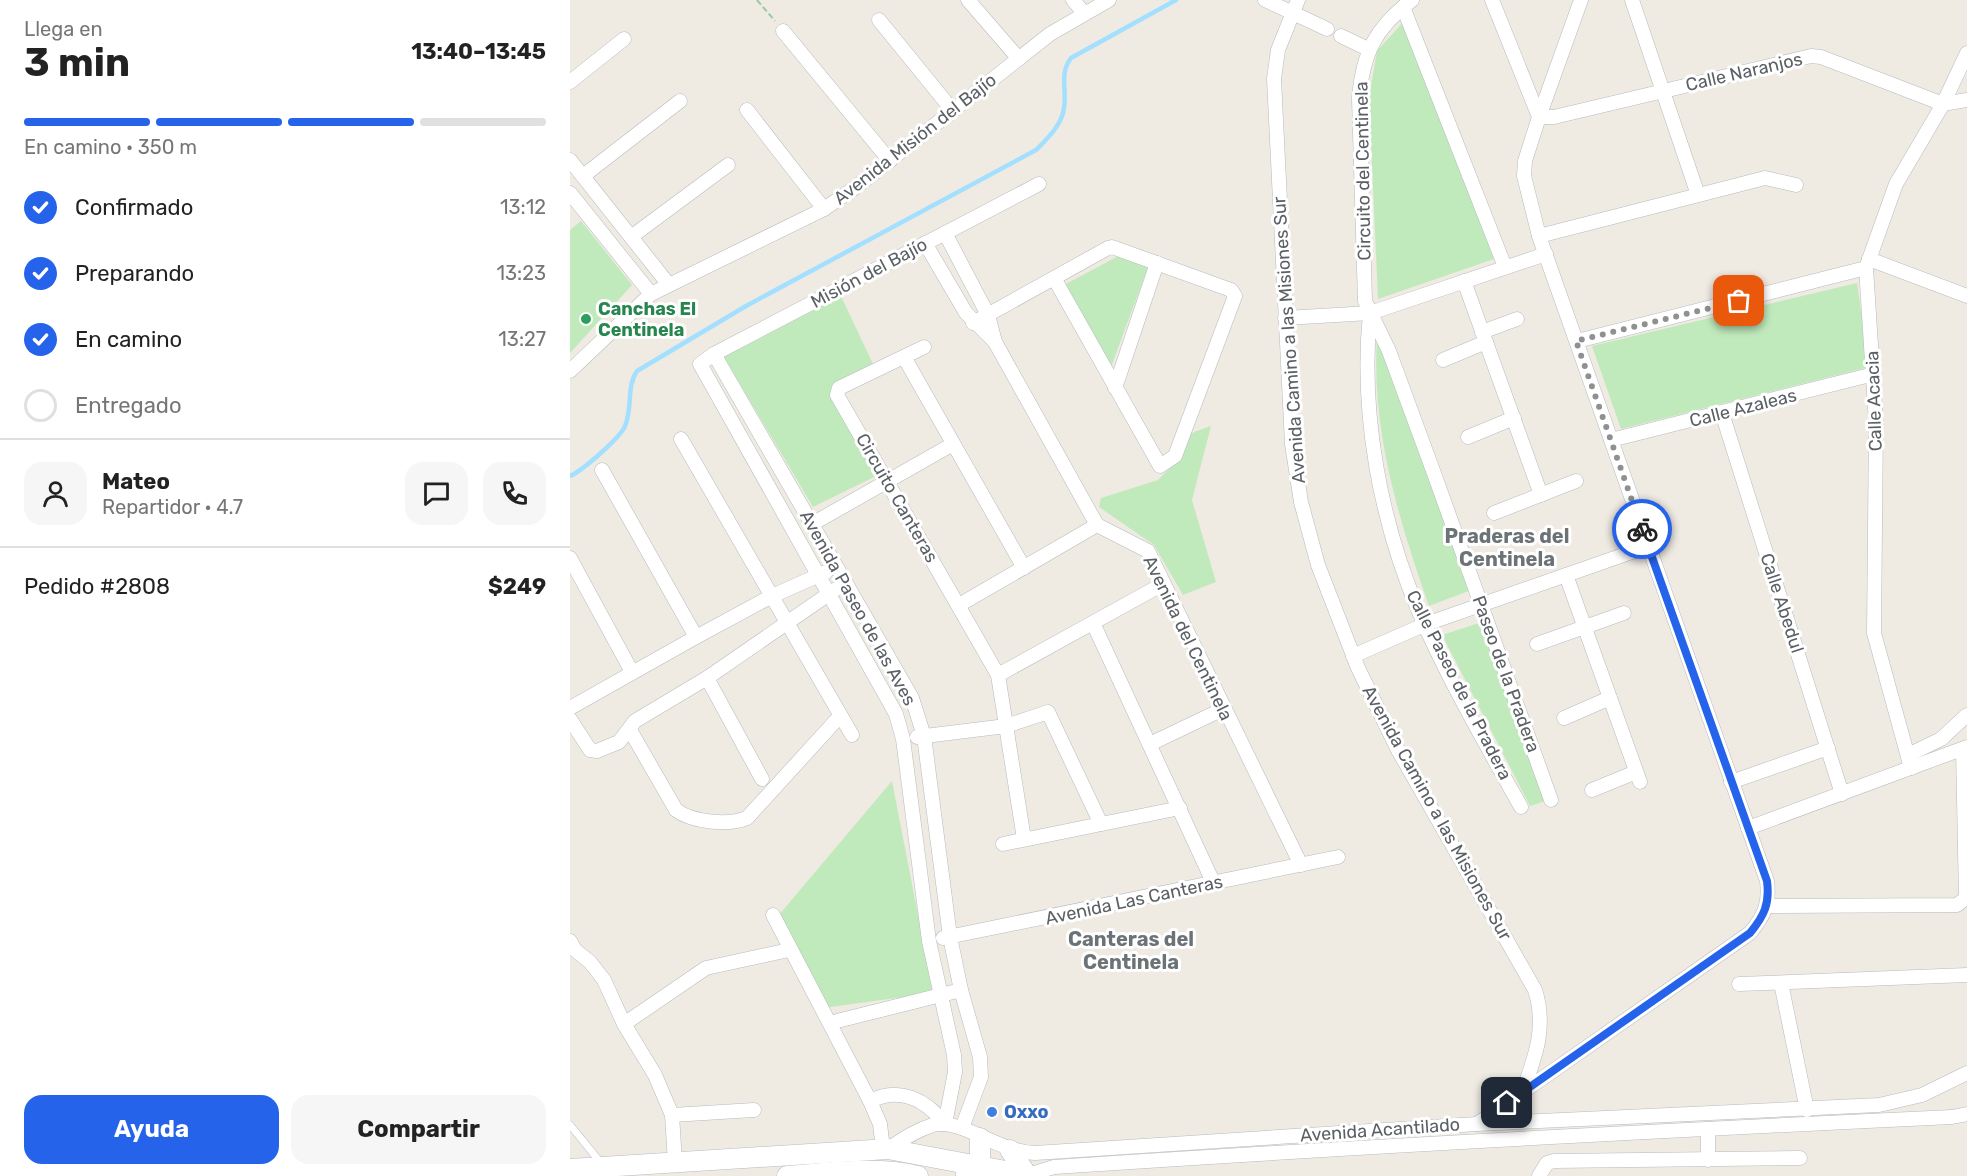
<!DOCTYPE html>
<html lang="es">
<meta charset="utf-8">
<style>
:root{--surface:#fff;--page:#f6f6f6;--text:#222;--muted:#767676;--line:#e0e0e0;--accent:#2563eb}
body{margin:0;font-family:Rubik,sans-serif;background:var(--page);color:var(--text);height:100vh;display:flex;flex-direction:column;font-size:22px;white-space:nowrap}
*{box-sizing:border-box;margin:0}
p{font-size:20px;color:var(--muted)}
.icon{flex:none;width:33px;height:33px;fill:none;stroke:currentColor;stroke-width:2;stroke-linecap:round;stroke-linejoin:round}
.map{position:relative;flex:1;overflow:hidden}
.sheet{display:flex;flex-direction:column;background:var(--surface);width:570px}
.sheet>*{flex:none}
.pin{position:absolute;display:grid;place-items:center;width:51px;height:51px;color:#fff;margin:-26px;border-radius:12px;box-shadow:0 3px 9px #0006}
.courier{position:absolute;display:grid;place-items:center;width:60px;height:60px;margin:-30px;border:4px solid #2563eb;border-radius:50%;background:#fff;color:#222;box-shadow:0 2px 8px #0007}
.overview em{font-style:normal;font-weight:700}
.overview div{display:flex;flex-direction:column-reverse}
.overview{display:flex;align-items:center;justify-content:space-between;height:102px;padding:0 24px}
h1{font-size:39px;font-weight:700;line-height:45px}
.bar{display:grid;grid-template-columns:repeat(4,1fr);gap:9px 6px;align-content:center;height:72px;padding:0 24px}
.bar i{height:8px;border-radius:4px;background:var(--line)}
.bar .active{background:var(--accent)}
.bar p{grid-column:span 4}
.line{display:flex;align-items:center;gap:15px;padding:0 24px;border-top:2px solid var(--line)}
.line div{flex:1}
.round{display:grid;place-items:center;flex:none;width:63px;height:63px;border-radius:18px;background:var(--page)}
ol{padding:0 24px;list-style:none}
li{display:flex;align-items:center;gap:18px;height:66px}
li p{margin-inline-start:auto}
li .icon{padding:6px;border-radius:50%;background:var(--accent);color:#fff;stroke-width:4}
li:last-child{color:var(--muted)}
li i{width:33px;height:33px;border:3px solid var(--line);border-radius:50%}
.primary-button{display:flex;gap:12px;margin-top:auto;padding:12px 24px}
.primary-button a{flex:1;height:69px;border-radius:18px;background:var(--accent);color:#fff;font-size:24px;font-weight:700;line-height:69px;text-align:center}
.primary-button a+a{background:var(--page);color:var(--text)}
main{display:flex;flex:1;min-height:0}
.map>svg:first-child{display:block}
.green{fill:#c0eabc}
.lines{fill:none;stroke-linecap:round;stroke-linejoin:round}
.stream{stroke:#a3dfff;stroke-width:4.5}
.service-casing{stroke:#b6babe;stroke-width:8}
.minor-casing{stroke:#b6babe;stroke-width:15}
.secondary-casing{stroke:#b6bbc1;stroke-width:21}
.path{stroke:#95cc9f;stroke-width:2;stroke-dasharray:6 3;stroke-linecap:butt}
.service{stroke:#fff;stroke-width:7}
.minor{stroke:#fff;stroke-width:14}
.secondary{stroke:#fff;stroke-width:20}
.done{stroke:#8f9191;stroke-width:6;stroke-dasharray:0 10.8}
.route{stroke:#2563eb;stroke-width:8}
.leisure-dot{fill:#2e9e5b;stroke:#fff;stroke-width:2}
.shop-dot{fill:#3f7fe0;stroke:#fff;stroke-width:2}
.labels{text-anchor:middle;stroke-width:6;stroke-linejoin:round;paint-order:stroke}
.street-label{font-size:18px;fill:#5b6065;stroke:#fff}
.leisure-label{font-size:18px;font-weight:bold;fill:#27864d;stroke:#fff;text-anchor:start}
.shop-label{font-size:18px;font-weight:bold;fill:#366cbe;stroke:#fff;text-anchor:start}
.neighbourhood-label{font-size:20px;font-weight:bold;fill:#6c7377;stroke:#fff}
</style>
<main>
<section class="sheet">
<div class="overview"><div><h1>3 min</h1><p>Llega en</p></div><em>13:40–13:45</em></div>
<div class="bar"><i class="active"></i><i class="active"></i><i class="active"></i><i></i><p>En camino · 350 m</p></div>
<ol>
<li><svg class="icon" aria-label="check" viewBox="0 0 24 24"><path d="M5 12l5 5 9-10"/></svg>Confirmado<p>13:12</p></li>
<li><svg class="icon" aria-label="check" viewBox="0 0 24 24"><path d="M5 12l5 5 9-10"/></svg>Preparando<p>13:23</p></li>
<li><svg class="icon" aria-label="check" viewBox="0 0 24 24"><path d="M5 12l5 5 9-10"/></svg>En camino<p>13:27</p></li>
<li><i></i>Entregado</li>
</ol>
<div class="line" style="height:108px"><a class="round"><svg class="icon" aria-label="person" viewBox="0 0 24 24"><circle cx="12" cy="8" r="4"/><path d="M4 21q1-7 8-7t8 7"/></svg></a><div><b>Mateo</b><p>Repartidor · 4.7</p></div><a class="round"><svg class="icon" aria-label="chat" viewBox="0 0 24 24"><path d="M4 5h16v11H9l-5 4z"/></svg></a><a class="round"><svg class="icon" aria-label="phone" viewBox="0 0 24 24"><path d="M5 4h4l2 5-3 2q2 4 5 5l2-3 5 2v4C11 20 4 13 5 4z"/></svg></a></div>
<div class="line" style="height:78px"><div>Pedido #2808</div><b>$249</b></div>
<div class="primary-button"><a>Ayuda</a><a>Compartir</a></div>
</section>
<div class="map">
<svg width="1397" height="1176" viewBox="0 0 1397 1176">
<rect width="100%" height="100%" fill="#efebe3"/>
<g class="green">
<polygon points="834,21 924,259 808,299 799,98 807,51"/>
<polygon points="11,221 62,285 0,353 0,230"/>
<polygon points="554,253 578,267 541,367 494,285"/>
<polygon points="1287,283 1299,367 1051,429 1022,346"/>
<polygon points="271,296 303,364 261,390 308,475 243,507 154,357"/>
<path d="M807 338 901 590 859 606C829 521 801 430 807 338Z"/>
<polygon points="641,426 622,500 646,582 613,595 584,545 529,507 531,498 588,480 608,460 616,435"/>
<polygon points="912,622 981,799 960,806 872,635"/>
<polygon points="322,781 363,993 253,1008 203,922"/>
</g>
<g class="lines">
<path class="stream" d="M0 476C12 471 51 437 55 426 63 408 56 387 67 371L176 306 466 150C477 139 492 125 494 108 497 90 489 74 501 58L606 0"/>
<defs>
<polyline id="service" points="0,1125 31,1163"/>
<g id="minor">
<polyline points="398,0 449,59"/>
<polyline points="503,0 514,13"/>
<polyline points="695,0 757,29"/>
<path d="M728 0 708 50 704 79 722 444 731 502 748 565 788 668 828 750 965 990C977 1027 965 1058 952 1093"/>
<path d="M842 0C805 28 793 53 789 98L795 301 819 351 865 476 981 800"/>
<polyline points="1011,0 969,117 984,117 1241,56 1251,57 1373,104 1397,100"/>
<polyline points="1062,0 1128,195"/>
<polyline points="833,7 935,267"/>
<polyline points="309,20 383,111"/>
<polyline points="213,31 320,161"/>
<polyline points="771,36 798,49"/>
<polyline points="0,82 54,39"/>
<polyline points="177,110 254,209"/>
<polyline points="0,160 99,285"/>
<polyline points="13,176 110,101"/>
<polyline points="0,193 81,294"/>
<polyline points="375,233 418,315 425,342 527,525 578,551 731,865"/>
<polyline points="969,236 1195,178 1226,185"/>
<polyline points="61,237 158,165"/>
<polyline points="355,243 396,313 425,342"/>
<polyline points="1299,259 1397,296"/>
<polyline points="894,281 971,495"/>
<path d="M800 313C790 413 810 520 849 612 878 679 915 743 951 807"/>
<polyline points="715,318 800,313 976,254"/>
<polyline points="403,323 538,248 542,247 661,290 665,296 605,456 590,466 484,278"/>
<polyline points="912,332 947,319"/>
<polyline points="1007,341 1296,268"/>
<polyline points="354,347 269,388 267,395 428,675 454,839"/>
<polyline points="144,354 342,698 354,736 380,937 391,990 410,1057 411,1077 392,1128"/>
<polyline points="334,357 454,568"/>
<polyline points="873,360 916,342"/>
<polyline points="0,371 81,294 254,209 286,187 480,34 539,0"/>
<polyline points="545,388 587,263"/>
<polyline points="1152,413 1272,794"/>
<polyline points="898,437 944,418"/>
<polyline points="111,439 282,735"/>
<polyline points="1041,440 1304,374"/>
<polyline points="32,470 126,637"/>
<polyline points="924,513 1006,481"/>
<polyline points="242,524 383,444"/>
<polyline points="0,558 62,672"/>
<polyline points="996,575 1070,782"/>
<polyline points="389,605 527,525"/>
<polyline points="523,623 644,884"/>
<polyline points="967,644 1054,613"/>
<polyline points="783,656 856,624 1079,546"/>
<polyline points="428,675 593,584"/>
<polyline points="137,678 192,779"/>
<polyline points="0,708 126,637 202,596 256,572"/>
<polyline points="994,718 1040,698"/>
<polyline points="0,719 20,750 27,751 49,742 65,721 137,678 266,589"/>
<path d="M60 730 106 810C122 822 158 826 177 818L270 716"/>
<polyline points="347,737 436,726 478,712 531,824"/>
<polyline points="580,744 653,709"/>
<polyline points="1338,755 1371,739 1397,715"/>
<polyline points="1341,768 1304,633 1306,423 1296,268 1326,184 1373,104 1397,53"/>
<polyline points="1161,782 1258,748"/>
<polyline points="1022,790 1066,772"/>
<polyline points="1178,828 1397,747"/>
<polyline points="433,844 610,808"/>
<polyline points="1197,906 1387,905 1396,898 1393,749"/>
<polyline points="203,915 300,1101 310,1124 313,1149"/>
<polyline points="373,938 768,857"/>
<polyline points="0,941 5,950 20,962 34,980 54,1024 85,1075 102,1115 105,1162"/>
<polyline points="1211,983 1237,1110"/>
<polyline points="1169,984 1397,975"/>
<polyline points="267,1021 391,990"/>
<polyline points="54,1024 136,968 219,950"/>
<path d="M300 1101C330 1086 356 1100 375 1124"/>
<polyline points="102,1115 184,1110"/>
<polyline points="375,1124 385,1072 384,1055 359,941 333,739 326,714 130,364 144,354 469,184"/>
<path d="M907 1124 1180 933C1194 916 1200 904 1197 881L969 236 954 176 955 161 969 117 922 0"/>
<polyline points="1138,1130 1138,1160"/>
<path d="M318 1149C332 1140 346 1130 363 1125 392 1118 427 1152 465 1153L907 1124 1309 1105 1352 1095 1397 1073"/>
<path d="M455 1176 484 1167C783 1147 1082 1131 1382 1117L1397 1114"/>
<polyline points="969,1176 977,1163 984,1161 1230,1158"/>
</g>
<g id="secondary">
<polyline points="440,1150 457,1175"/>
<polyline points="0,1169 318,1149 462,1176"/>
<polyline points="396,1174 410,1157 410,1138"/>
<path d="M217 1176C261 1173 305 1166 348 1176"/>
</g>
</defs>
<use href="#service" class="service-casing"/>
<use href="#minor" class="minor-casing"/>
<use href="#secondary" class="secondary-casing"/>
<polyline class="path" points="187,0 205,21"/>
<use href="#service" class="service"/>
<use href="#minor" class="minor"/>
<use href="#secondary" class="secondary"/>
</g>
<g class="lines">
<polyline class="done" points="1072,529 1006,341 1169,301"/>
<path class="route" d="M937 1103 1180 933C1194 916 1200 904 1197 881L1072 529"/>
</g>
<circle class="leisure-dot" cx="16" cy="319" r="6"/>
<circle class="shop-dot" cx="422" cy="1112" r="6"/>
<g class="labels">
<g class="street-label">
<text transform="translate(1174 72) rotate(-13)" y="6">Calle Naranjos</text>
<text transform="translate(345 139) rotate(-38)" y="6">Avenida Misión del Bajío</text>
<text transform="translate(793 171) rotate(-91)" y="6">Circuito del Centinela</text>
<text transform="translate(299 273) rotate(-28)" y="6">Misión del Bajío</text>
<text transform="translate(719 340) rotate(-94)" y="6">Avenida Camino a las Misiones Sur</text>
<text transform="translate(1304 401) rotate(-92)" y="6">Calle Acacia</text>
<text transform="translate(1173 408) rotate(-14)" y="6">Calle Azaleas</text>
<text transform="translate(327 498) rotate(60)" y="6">Circuito Canteras</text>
<text transform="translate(1212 603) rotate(72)" y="6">Calle Abedul</text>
<text transform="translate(288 608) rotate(61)" y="6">Avenida Paseo de las Aves</text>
<text transform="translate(618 638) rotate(64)" y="6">Avenida del Centinela</text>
<text transform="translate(936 674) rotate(70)" y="6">Paseo de la Pradera</text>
<text transform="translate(889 685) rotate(63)" y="6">Calle Paseo de la Pradera</text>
<text transform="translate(867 813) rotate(61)" y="6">Avenida Camino a las Misiones Sur</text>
<text transform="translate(564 900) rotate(-12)" y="6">Avenida Las Canteras</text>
<text transform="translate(810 1130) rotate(-4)" y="6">Avenida Acantilado</text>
</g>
<g class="leisure-label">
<text x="28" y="315">Canchas El<tspan x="28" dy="21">Centinela</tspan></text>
</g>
<g class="shop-label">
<text x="434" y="1118">Oxxo</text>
</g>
<g class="neighbourhood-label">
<text x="937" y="543">Praderas del<tspan x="937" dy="23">Centinela</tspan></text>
<text x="561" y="946">Canteras del<tspan x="561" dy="23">Centinela</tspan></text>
</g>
</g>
</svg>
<div class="pin" style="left:1169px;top:301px;background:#ea580c"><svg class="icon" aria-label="bag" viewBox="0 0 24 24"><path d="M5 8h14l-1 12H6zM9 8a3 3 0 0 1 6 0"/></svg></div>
<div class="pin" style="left:937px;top:1103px;background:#1f2937"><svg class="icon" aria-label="home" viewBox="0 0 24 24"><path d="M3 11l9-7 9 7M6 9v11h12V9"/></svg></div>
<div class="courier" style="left:1072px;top:529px"><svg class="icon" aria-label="bike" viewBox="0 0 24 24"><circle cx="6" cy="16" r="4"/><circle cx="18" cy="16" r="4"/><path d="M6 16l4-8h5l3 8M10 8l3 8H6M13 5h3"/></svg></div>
</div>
</main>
